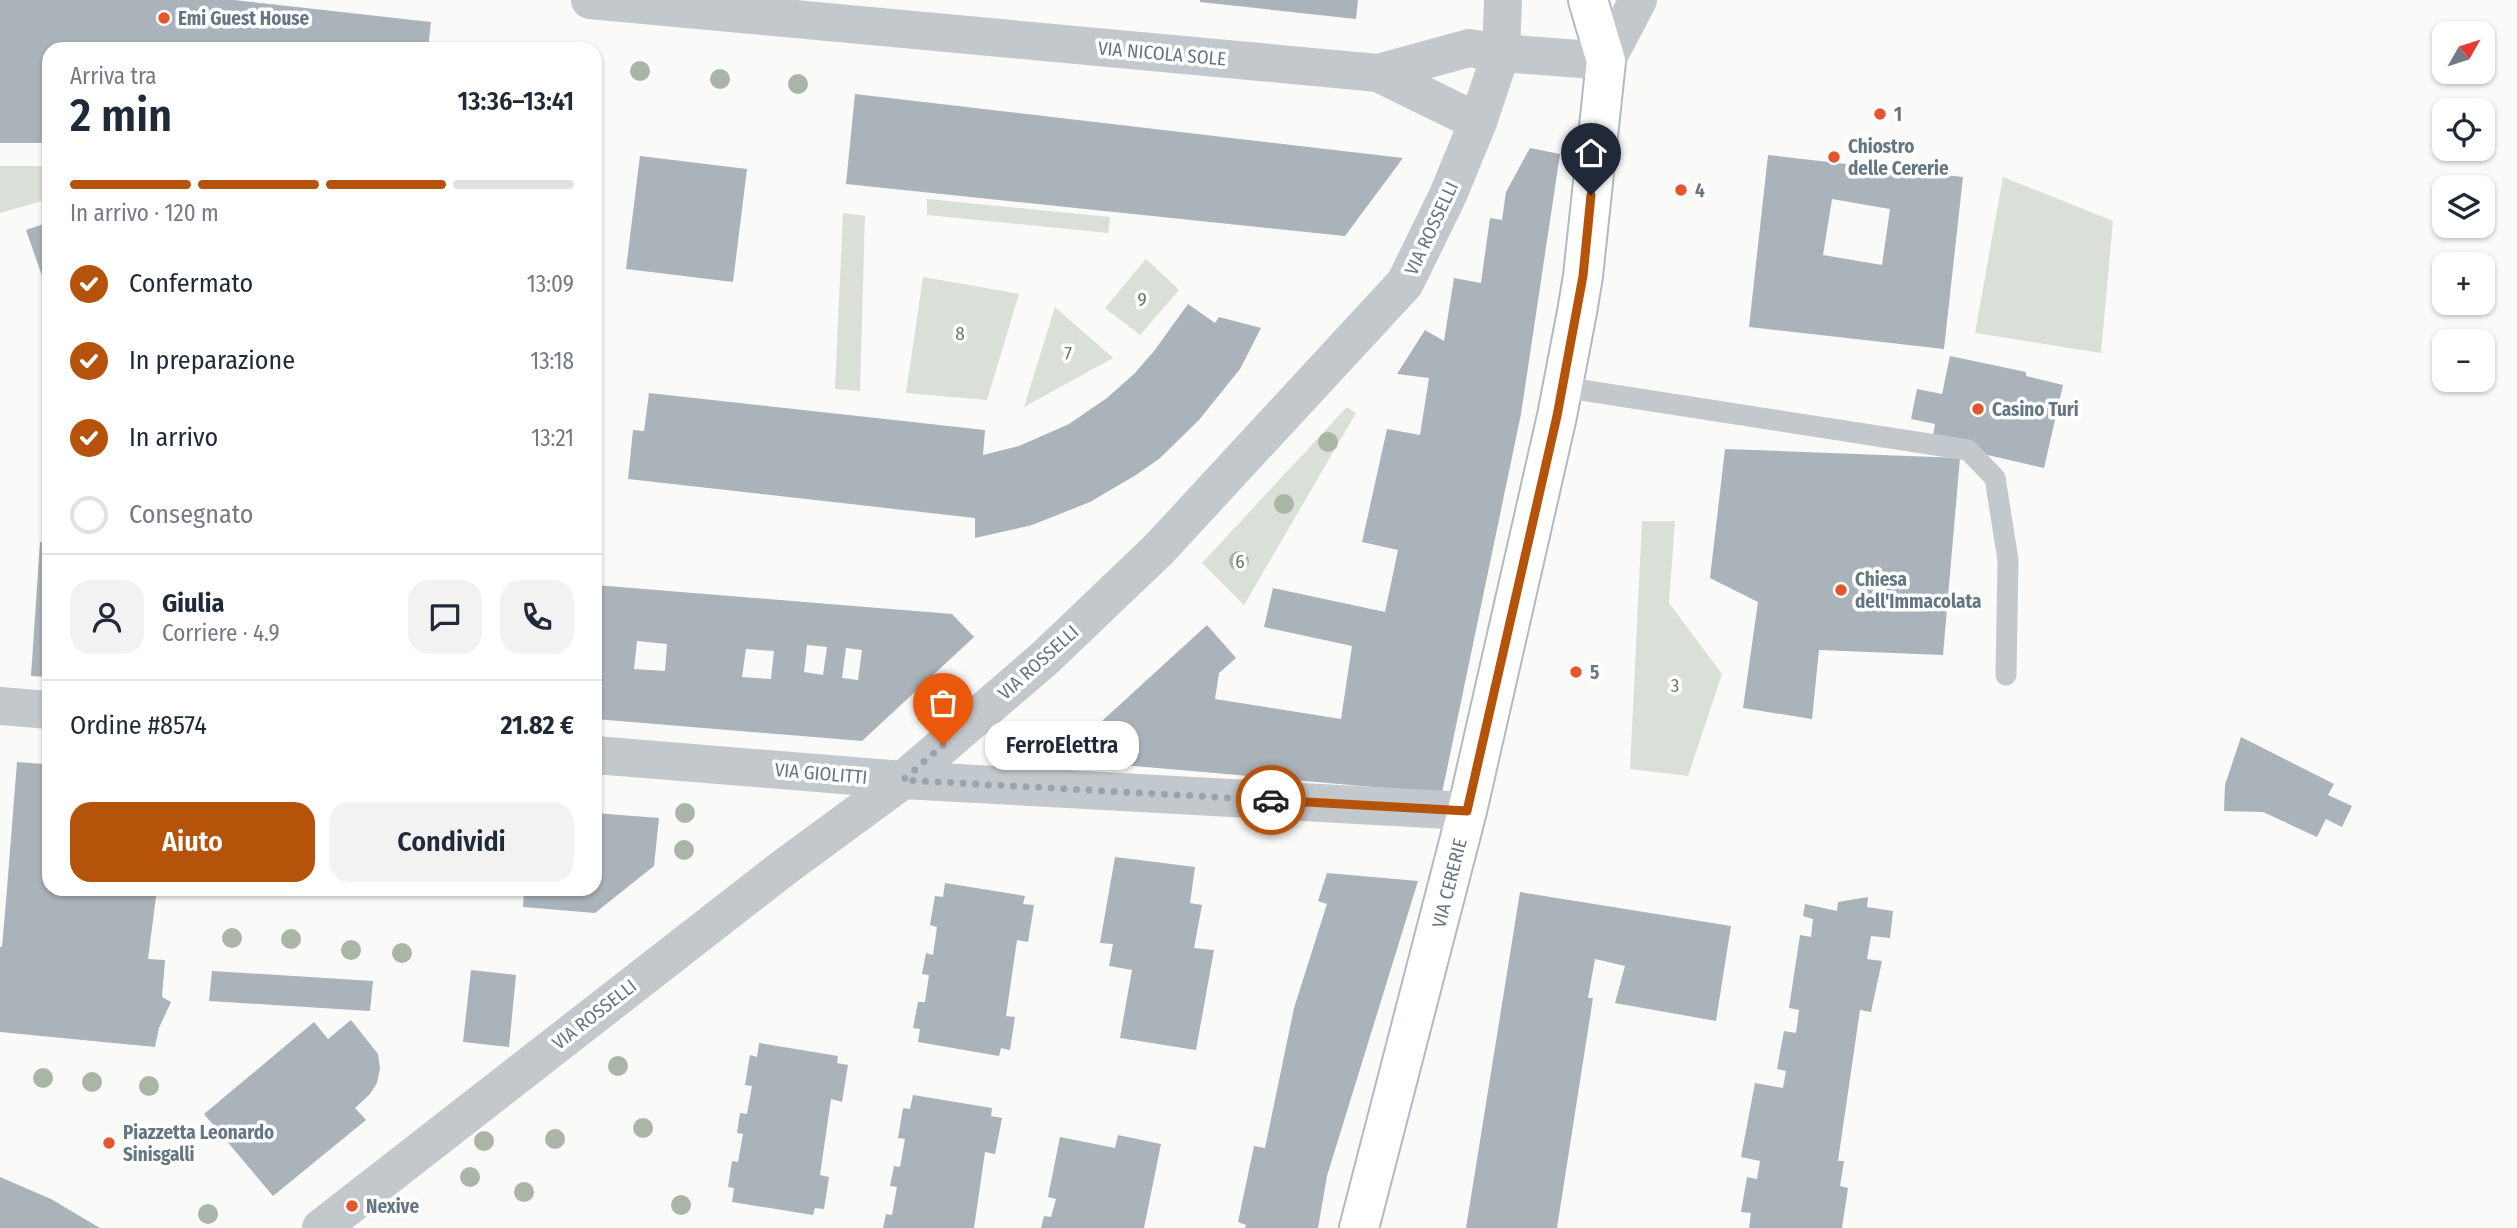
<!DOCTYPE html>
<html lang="it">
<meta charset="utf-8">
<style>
:root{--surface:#fff;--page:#f2f2f3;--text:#1f2937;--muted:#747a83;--line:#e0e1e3;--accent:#b45309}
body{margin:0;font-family:"Fira Sans Condensed",sans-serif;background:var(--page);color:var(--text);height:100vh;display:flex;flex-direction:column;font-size:26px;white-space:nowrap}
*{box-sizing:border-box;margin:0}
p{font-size:23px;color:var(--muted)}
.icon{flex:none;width:38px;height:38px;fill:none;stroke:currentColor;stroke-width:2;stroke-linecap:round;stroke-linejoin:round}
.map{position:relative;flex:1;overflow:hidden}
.details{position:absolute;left:42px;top:42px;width:560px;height:854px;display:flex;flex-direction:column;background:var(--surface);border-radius:21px;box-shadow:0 2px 5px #0004}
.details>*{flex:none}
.needle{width:46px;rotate:51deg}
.tools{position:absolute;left:2432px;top:21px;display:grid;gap:14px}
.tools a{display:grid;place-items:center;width:63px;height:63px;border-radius:14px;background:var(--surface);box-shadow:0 2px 5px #0004;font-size:35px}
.pin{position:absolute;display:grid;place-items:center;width:60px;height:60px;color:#fff;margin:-72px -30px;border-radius:50% 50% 50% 0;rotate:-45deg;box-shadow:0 0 7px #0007}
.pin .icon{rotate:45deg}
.courier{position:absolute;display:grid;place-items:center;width:70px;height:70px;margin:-35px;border:5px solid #b45309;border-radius:50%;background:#fff;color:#222;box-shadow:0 2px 9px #0007}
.bubble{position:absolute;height:49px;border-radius:21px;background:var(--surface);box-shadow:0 2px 5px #0004;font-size:23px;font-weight:600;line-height:49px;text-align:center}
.summary em{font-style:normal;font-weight:600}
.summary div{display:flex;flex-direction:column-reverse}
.summary{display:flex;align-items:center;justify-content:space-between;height:119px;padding:0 28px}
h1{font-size:46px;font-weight:600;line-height:52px}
.bar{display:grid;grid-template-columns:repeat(4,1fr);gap:10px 7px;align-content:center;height:84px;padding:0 28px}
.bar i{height:9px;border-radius:5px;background:var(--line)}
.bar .current{background:var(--accent)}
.bar p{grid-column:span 4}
.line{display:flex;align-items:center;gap:18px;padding:0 28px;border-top:2px solid var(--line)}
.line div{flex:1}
.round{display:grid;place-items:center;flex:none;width:74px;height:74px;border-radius:21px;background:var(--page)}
ol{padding:0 28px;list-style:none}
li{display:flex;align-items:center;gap:21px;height:77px}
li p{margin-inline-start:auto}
li .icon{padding:7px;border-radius:50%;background:var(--accent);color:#fff;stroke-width:4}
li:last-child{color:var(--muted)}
li i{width:38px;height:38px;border:4px solid var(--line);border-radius:50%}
.cta{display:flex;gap:14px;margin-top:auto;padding:14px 28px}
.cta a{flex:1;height:80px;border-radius:21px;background:var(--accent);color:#fff;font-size:28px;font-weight:600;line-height:80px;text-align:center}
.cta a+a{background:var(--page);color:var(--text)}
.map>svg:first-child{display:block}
.green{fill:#dadfd7}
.building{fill:#aab3b9;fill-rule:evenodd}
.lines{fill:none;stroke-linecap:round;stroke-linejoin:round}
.secondary-casing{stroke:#b3babf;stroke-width:42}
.lane{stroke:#c3c8cc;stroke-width:21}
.street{stroke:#c3c8cc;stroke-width:38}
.secondary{stroke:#fff;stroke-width:38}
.tree{fill:#aab4a7}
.done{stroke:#99a4ac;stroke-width:7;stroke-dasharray:0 12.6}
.route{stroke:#b45309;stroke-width:9}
.poi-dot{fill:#e4572e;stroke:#fff;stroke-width:2.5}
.labels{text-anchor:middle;stroke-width:7;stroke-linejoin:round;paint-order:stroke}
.poi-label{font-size:19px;font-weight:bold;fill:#657683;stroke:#fff;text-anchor:start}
.street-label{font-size:19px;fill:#657683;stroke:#fff}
.park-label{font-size:19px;fill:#687a64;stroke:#fff}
</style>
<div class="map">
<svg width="2517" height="1228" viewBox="0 0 2517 1228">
<rect width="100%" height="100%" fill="#fafaf8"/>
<g class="green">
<polygon points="0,166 49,166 49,199 0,213"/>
<polygon points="2003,177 2113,221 2101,353 1975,333"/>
<polygon points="927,199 1110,217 1108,233 927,215"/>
<polygon points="843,213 865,216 860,391 835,389"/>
<polygon points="1146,259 1179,290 1140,335 1105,308"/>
<polygon points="923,277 1019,294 987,400 906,393"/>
<polygon points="1055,307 1113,358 1024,407"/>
<polygon points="1347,407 1356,413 1244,605 1202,563"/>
<polygon points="1642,521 1675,521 1669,603 1722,674 1688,776 1630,769"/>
</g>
<g class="building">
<polygon points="0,0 234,0 431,22 428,49 49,49 49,143 0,143"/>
<polygon points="1200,0 1358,0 1356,19 1200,2"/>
<polygon points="492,44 517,47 517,49 492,49"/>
<polygon points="855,94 1403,158 1345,236 846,184"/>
<polygon points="1530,148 1560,154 1521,414 1442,793 1088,762 1090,732 1207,625 1236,658 1219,673 1215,699 1341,719 1352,646 1264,627 1273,588 1385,612 1398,550 1362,542 1387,429 1420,435 1429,378 1397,374 1425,330 1444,341 1454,278 1481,283 1490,218 1502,220 1506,192"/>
<path d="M1768 155 1963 177 1944 349 1749 327ZM1832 199 1890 209 1882 265 1823 255Z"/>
<polygon points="640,156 747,169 733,282 626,269"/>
<polygon points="49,222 49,296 26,230"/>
<polygon points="1188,304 1215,323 1219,317 1261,328 1240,369 1199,420 1159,459 1136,475 1090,502 1032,525 975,538 975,518 628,479 633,430 644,431 649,393 985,430 983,455 1019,446 1069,424 1107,398 1135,373 1154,351"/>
<polygon points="1950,356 2026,372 2026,376 2063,385 2044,468 1932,442 1935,424 1911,419 1917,389 1942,394"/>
<polygon points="1725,449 1960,458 1943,655 1819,650 1812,719 1743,708 1758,602 1710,578"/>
<polygon points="40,542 49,543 49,677 31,676"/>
<path d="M595 585 952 614 974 637 862 741 595 719ZM637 641 667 644 665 671 634 669ZM807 645 827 647 823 675 804 672ZM846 648 862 650 858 680 842 678ZM746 649 774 651 771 679 742 677Z"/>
<polygon points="2241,737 2334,784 2328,795 2352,806 2342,827 2326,819 2317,837 2263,812 2224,811 2225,785"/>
<polygon points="17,762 44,764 44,772 49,772 49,889 157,889 148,959 165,960 162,997 171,1002 159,1028 155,1047 0,1032 0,947 2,947 7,889"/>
<polygon points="595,813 659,818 654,866 595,913 523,907 524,889 595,889"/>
<polygon points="1115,857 1195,867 1190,903 1202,905 1194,948 1214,950 1196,1050 1120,1038 1132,970 1109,966 1113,944 1100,943"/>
<polygon points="1327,873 1418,881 1327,1176 1318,1228 1245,1228 1246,1225 1238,1222 1254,1146 1265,1148 1294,1008 1327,904 1318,901"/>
<polygon points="945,883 1025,896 1023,904 1034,905 1028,942 1017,940 1006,1016 1015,1017 1010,1050 1001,1048 999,1056 918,1042 920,1029 913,1028 918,1002 925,1002 929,975 922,974 926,953 933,955 937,927 930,925 935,896 943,897"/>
<polygon points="1520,892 1731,926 1718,1008 1716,1021 1615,1003 1625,966 1595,959 1588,998 1593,998 1557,1228 1466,1228"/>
<polygon points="1868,897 1867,907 1893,911 1890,938 1871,936 1867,959 1882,961 1871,1012 1860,1010 1838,1161 1844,1161 1840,1186 1848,1188 1842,1228 1749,1228 1751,1213 1741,1212 1747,1177 1757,1179 1760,1161 1741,1157 1755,1083 1783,1088 1786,1071 1777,1069 1784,1031 1796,1033 1799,1010 1789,1008 1800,935 1811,937 1813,919 1803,916 1805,904 1837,911 1838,902"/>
<polygon points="471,970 516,975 509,1047 463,1042"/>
<polygon points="212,971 373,981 370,1011 209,1001"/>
<polygon points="351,1020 378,1054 380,1068 377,1083 370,1094 355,1108 366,1120 273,1196 204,1114 314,1022 328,1039"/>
<polygon points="759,1043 838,1056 837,1063 848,1065 842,1102 831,1099 820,1175 829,1177 824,1209 815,1208 813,1215 732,1202 734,1188 728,1187 732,1161 738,1162 743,1134 737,1133 740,1113 747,1114 752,1086 745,1085 750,1055 757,1057"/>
<polygon points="913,1095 992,1108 991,1116 1002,1118 995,1154 985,1152 974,1228 883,1228 886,1214 892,1215 897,1187 890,1186 894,1166 900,1167 905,1139 898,1138 903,1108 910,1109"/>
<polygon points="1118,1135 1161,1144 1144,1228 1041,1228 1044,1216 1051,1217 1056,1199 1048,1197 1060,1137 1115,1148"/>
<polygon points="0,1177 51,1199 100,1228 0,1228"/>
</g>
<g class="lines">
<defs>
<polyline id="secondary" points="1359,1228 1467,811 1557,416 1577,312 1583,276 1606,61 1588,0"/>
</defs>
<use href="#secondary" class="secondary-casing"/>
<polyline class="lane" points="1562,387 1968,450 1995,478 2008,560 2006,675"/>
<g class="street">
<polyline points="590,0 1378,73 1469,48 1501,53 1606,61 1638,0"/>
<polyline points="1378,73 1478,122"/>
<polyline points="0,706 49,710"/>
<polyline points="595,755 903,780 1467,811"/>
<polyline points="321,1228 782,869 903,780 1045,658 1159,549 1405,283 1448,195 1478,122 1501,53 1503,0"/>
</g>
<use href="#secondary" class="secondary"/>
</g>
<g class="tree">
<circle cx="640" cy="71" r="10"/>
<circle cx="720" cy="79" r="10"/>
<circle cx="798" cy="84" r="10"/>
<circle cx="1328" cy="442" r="10"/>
<circle cx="1284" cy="504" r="10"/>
<circle cx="1239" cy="561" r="10"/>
<circle cx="685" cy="813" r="10"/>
<circle cx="684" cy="850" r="10"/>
<circle cx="232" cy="938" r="10"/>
<circle cx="291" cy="939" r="10"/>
<circle cx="351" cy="950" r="10"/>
<circle cx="402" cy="953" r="10"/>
<circle cx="618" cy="1066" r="10"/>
<circle cx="43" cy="1078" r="10"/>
<circle cx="92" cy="1082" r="10"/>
<circle cx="149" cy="1086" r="10"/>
<circle cx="643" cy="1128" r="10"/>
<circle cx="555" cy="1139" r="10"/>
<circle cx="484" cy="1141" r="10"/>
<circle cx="470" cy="1177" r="10"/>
<circle cx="524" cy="1192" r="10"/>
<circle cx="681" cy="1205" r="10"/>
<circle cx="208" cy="1214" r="10"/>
</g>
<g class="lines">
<polyline class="done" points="943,745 903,780 1271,800"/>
<polyline class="route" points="1271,800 1467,811 1557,416 1583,276 1591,195"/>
</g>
<g class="poi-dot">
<circle cx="164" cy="18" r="7"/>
<circle cx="1880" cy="114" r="7"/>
<circle cx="1834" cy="157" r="7"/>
<circle cx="1681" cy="190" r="7"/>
<circle cx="1978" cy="409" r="7"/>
<circle cx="1841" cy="590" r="7"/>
<circle cx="1576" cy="672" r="7"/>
<circle cx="109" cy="1143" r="7"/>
<circle cx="352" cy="1206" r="7"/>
</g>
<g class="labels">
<g class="poi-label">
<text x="178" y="25">Emi Guest House</text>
<text x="1894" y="121">1</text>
<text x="1848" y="153">Chiostro<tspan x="1848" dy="22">delle Cererie</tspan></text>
<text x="1695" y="197">4</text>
<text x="1992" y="416">Casino Turi</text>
<text x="1855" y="586">Chiesa<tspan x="1855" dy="22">dell'Immacolata</tspan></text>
<text x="1590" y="679">5</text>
<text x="123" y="1139">Piazzetta Leonardo<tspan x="123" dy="22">Sinisgalli</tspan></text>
<text x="366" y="1213">Nexive</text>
</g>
<g class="street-label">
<text transform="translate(1162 53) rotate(5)" y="7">VIA NICOLA SOLE</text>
<text transform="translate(1431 228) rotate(-65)" y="7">VIA ROSSELLI</text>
<text transform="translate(1038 662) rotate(-42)" y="7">VIA ROSSELLI</text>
<text transform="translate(821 773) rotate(5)" y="7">VIA GIOLITTI</text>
<text transform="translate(1449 883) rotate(-76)" y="7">VIA CERERIE</text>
<text transform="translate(594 1014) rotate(-38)" y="7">VIA ROSSELLI</text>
</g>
<g class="park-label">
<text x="1142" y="306">9</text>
<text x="960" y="340">8</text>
<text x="1068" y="360">7</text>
<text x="1240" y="568">6</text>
<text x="1675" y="692">3</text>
</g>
</g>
</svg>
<div class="tools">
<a><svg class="needle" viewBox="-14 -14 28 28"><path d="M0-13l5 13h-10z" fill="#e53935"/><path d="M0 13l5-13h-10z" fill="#747a83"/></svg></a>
<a><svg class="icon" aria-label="locate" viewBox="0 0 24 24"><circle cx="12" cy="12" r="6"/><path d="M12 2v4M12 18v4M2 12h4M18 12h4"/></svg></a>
<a><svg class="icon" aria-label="layers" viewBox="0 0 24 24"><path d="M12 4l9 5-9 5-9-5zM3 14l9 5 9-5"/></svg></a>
<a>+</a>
<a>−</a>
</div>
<div class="pin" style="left:943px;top:745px;background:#ea580c"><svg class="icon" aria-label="bag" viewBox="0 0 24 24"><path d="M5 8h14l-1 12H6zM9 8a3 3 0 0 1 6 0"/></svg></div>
<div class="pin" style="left:1591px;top:195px;background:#1f2937"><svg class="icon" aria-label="home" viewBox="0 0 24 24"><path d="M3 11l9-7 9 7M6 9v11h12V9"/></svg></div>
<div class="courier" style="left:1271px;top:800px"><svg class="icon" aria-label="car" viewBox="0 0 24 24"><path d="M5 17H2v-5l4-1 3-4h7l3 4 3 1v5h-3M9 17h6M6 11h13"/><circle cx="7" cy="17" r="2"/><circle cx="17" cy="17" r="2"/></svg></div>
<div class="bubble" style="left:985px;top:721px;width:154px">FerroElettra</div>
<section class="details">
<div class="summary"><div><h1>2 min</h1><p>Arriva tra</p></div><em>13:36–13:41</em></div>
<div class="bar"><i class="current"></i><i class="current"></i><i class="current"></i><i></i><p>In arrivo · 120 m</p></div>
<ol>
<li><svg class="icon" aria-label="check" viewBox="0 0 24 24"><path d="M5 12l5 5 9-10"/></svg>Confermato<p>13:09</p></li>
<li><svg class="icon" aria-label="check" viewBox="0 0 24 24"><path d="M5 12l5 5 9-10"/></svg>In preparazione<p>13:18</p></li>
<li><svg class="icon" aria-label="check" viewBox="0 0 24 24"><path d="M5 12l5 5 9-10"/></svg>In arrivo<p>13:21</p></li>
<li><i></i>Consegnato</li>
</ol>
<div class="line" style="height:126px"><a class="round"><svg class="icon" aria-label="person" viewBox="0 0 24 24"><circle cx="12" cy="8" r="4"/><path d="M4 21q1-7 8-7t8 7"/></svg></a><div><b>Giulia</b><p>Corriere · 4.9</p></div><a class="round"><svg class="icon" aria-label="chat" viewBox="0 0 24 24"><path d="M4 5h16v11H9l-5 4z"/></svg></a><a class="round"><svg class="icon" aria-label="phone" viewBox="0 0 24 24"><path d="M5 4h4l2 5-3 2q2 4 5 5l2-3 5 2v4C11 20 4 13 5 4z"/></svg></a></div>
<div class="line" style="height:91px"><div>Ordine #8574</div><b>21.82 €</b></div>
<div class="cta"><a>Aiuto</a><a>Condividi</a></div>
</section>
</div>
